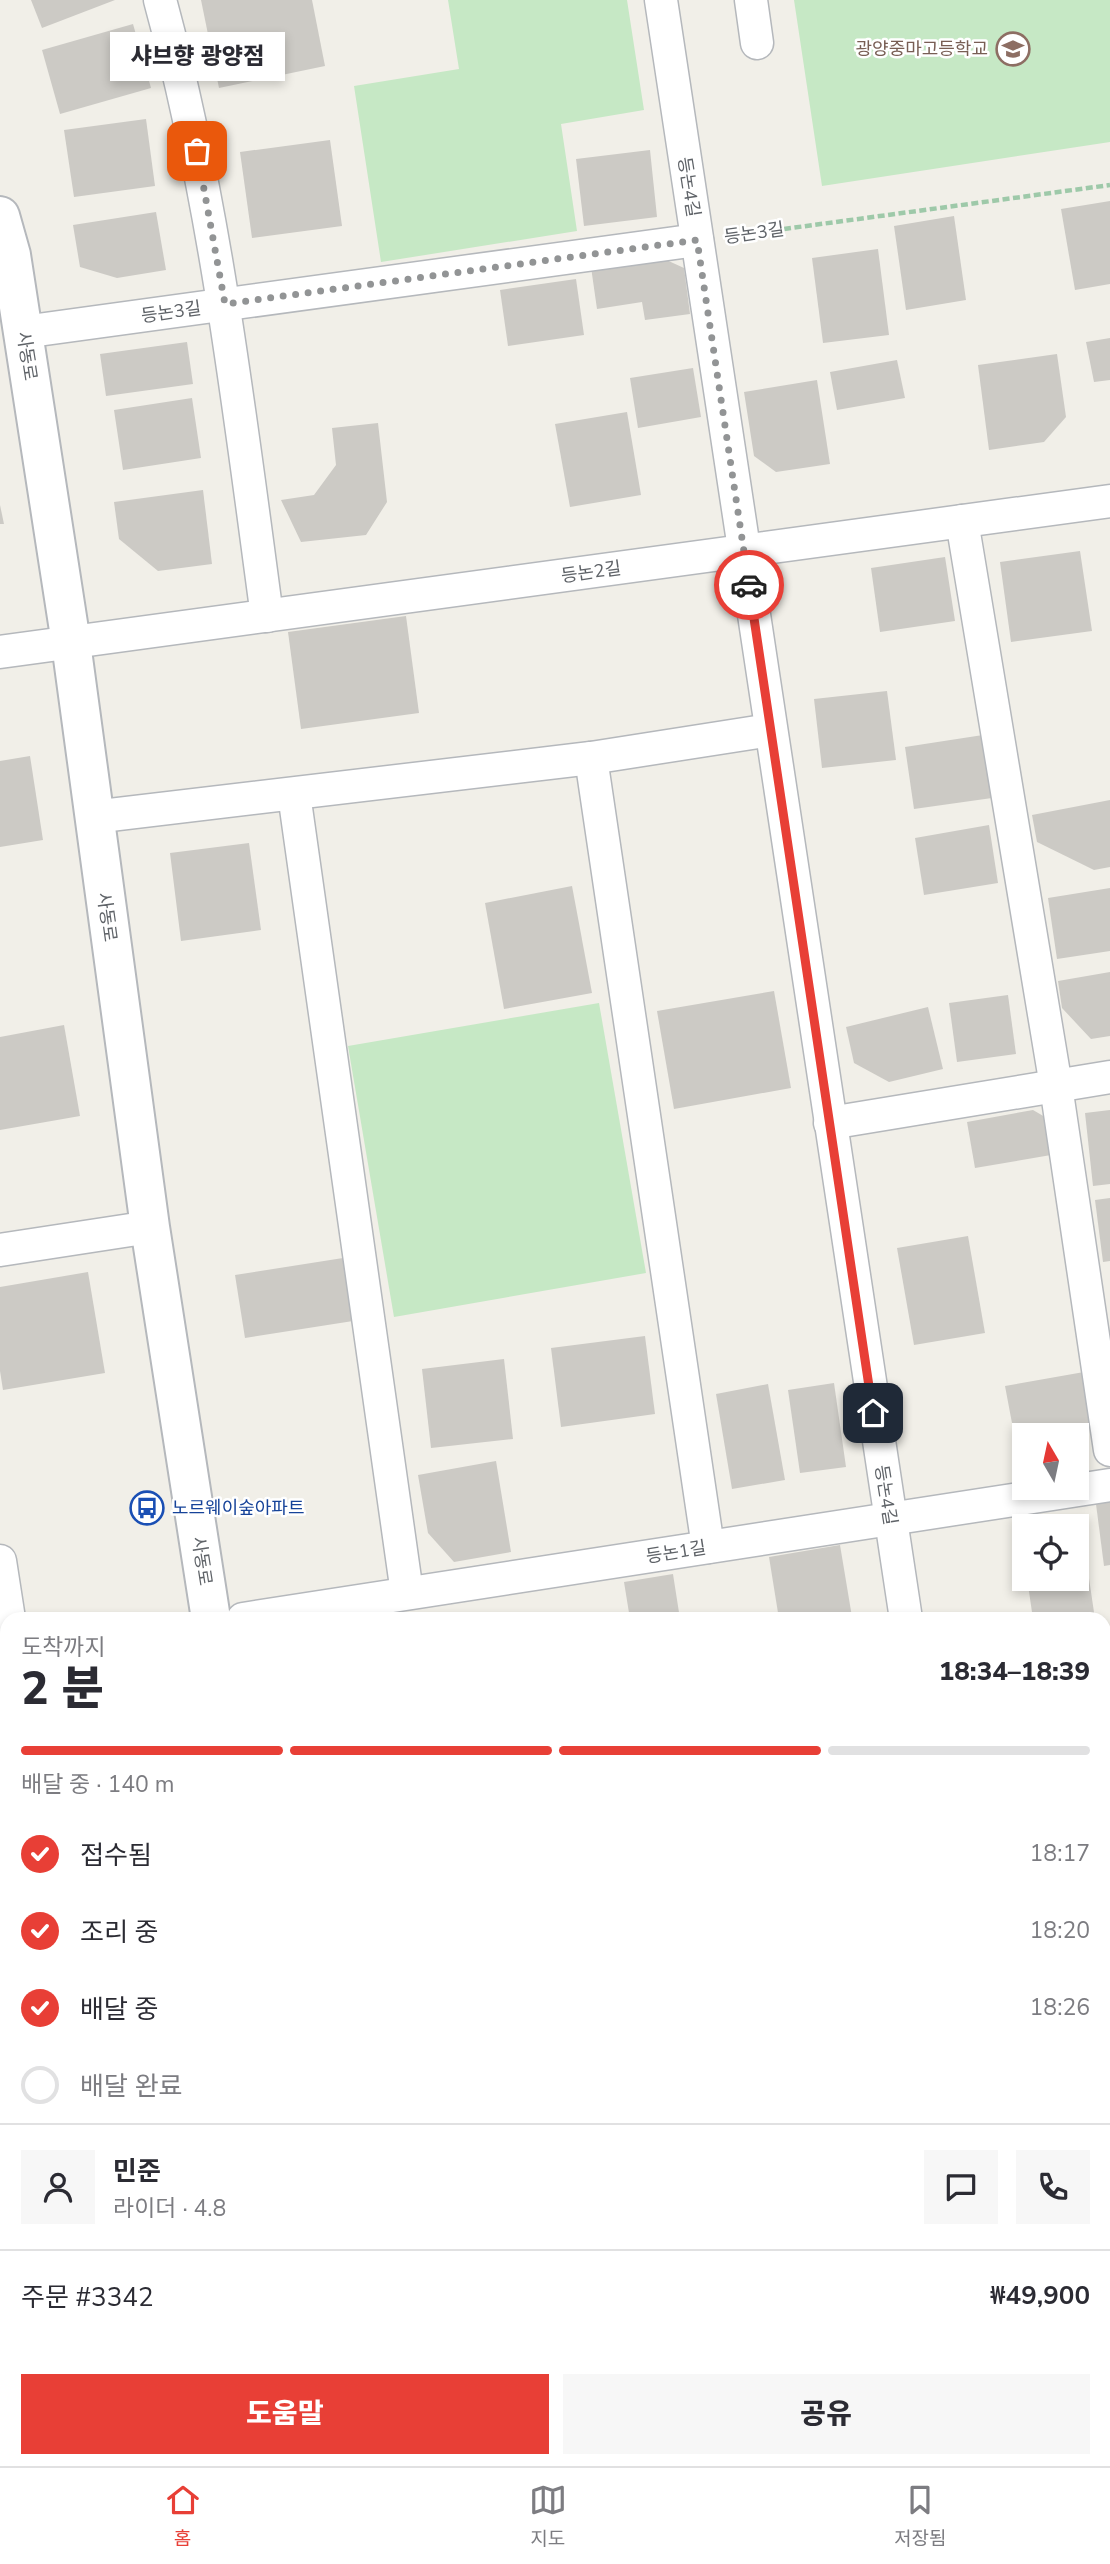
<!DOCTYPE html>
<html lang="ko">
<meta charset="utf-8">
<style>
:root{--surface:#fff;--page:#f7f7f7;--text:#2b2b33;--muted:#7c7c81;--line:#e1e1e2;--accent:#e83f36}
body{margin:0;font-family:"Nunito Sans","Noto Sans KR",sans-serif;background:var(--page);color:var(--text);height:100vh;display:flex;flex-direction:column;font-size:26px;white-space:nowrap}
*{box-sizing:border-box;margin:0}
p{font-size:23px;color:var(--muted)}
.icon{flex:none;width:38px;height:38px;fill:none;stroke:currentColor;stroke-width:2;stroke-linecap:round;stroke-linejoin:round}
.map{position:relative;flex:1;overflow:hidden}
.drawer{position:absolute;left:0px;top:1612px;width:1111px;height:856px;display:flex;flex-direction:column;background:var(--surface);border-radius:21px 21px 0 0;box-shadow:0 4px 10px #0003}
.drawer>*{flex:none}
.needle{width:46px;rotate:351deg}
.fabs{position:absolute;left:1012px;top:1423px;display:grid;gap:14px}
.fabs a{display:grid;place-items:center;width:77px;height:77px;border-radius:0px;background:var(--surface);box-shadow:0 4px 10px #0003;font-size:35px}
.pin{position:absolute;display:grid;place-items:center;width:60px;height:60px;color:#fff;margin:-30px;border-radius:14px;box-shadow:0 4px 10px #0006}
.courier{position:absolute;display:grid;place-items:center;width:70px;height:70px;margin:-35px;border:5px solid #e83f36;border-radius:50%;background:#fff;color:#222;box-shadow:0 2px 9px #0007}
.bubble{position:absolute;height:49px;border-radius:0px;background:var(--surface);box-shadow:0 4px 10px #0003;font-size:23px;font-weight:800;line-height:49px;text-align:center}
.overview em{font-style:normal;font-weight:800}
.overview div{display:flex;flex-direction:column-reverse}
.overview{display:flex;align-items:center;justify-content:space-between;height:119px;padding:0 21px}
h1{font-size:46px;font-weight:800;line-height:52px}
.bar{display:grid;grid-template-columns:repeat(4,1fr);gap:10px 7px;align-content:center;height:84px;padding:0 21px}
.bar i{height:9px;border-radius:5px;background:var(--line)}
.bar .active{background:var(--accent)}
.bar p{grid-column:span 4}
.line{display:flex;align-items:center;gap:18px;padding:0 21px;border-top:2px solid var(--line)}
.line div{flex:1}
.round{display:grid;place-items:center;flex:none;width:74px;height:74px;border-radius:0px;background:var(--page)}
ol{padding:0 21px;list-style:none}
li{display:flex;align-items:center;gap:21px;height:77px}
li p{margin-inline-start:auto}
li .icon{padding:7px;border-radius:50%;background:var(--accent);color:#fff;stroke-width:4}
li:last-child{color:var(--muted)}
li i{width:38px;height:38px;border:4px solid var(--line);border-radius:50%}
.button{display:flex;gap:14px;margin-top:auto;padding:14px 21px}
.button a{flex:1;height:80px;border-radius:0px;background:var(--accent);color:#fff;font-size:28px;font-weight:800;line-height:80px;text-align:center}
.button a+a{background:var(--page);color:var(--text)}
.menu{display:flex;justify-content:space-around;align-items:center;height:98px;border-top:2px solid var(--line);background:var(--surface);font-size:19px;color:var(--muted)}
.menu a{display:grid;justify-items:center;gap:4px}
.menu .active{color:var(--accent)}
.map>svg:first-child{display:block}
.green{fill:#c6e8c5}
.building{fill:#cccac5}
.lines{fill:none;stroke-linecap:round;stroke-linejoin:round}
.minor-casing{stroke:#b5b8bc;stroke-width:35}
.tertiary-casing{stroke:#b5b8bc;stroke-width:42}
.secondary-casing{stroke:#b6babf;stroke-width:42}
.path{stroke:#9ec9a9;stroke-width:4.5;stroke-dasharray:7 3.5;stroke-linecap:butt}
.minor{stroke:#fff;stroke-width:32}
.tertiary{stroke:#fff;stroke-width:38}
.secondary{stroke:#fff;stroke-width:38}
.done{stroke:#929495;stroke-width:7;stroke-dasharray:0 12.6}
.route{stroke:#e83f36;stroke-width:9}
.labels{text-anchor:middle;stroke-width:5;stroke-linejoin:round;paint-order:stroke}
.education-label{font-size:18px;fill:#785e54;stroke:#fff;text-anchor:end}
.street-label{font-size:18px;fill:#5f6368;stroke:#fff}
.transit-label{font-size:18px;fill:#164399;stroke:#fff;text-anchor:start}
</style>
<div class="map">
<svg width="1110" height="2466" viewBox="0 0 1110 2466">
<rect width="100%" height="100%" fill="#f1efe8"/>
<g class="green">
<polygon points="448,0 627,0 644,110 561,124 577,231 381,262 354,86 459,69"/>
<polygon points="794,0 1110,0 1110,142 822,186"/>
<polygon points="599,1003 646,1273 394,1317 348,1046"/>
<polygon points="7,2424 7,2460 507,2460 514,2466 0,2466"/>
</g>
<g class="building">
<polygon points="31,0 115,0 42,28"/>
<polygon points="201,0 312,0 325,66 219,88"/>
<polygon points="133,24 151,88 60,114 42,50"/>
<polygon points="146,119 155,186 74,197 64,130"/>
<polygon points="330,140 342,226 252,238 240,152"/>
<polygon points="650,150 657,217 584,226 576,159"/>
<polygon points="1110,201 1110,284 1075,290 1061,209"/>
<polygon points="156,212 166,270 117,278 80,267 73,225"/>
<polygon points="954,216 966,300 906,310 894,226"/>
<polygon points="878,249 889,335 823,343 812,258"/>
<polygon points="662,258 684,268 690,314 645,320 642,302 597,309 591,267"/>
<polygon points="576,279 584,335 508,346 500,290"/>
<polygon points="1110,338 1110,380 1094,382 1086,342"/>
<polygon points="187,342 193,384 106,396 100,354"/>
<polygon points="1057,354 1066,417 1044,442 989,450 978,365"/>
<polygon points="897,360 905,398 837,410 830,372"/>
<polygon points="693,368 701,417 638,428 630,378"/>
<polygon points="817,380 830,464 776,472 754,456 744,392"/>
<polygon points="192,398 201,458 123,470 114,410"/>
<polygon points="627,412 641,495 570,507 555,424"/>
<polygon points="378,423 387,502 366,535 301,542 281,500 314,495 336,465 332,428"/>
<polygon points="203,490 212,564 158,571 119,539 114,502"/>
<polygon points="0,505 4,524 0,524"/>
<polygon points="1080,551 1092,631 1011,642 1000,562"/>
<polygon points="945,557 955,621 880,632 871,568"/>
<polygon points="406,616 419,713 301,729 288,632"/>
<polygon points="887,691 896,760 822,768 814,699"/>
<polygon points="983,735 992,798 914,809 905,747"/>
<polygon points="30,756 43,840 0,847 0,761"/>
<polygon points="1110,800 1110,867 1094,870 1037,842 1032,815"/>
<polygon points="989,825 998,883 924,895 915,838"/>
<polygon points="249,843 261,930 181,941 170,853"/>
<polygon points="572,886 592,993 504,1009 485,903"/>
<polygon points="1110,888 1110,951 1057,959 1048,898"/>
<polygon points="1110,972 1110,1036 1091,1039 1062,1008 1058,981"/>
<polygon points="774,991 791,1088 674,1109 657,1011"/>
<polygon points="1008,995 1016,1054 957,1062 949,1003"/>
<polygon points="928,1007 943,1069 889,1082 854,1063 846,1027"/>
<polygon points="64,1025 80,1116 0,1130 0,1037"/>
<polygon points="1033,1110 1045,1117 1051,1155 975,1168 967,1122"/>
<polygon points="1110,1110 1110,1184 1093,1186 1085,1113"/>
<polygon points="1110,1198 1110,1261 1103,1262 1095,1200"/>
<polygon points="968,1236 985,1333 914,1345 897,1248"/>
<polygon points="343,1258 353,1321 245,1338 235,1275"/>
<polygon points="88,1272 105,1373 3,1390 0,1371 0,1287"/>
<polygon points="645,1336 655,1414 561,1427 551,1348"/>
<polygon points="504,1359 513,1439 431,1448 422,1369"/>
<polygon points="1084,1372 1093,1419 1076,1442 1076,1435 1024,1435 1024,1454 1018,1455 1005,1386"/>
<polygon points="834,1383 846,1467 800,1473 788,1390"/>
<polygon points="768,1384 785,1480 732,1489 716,1394"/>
<polygon points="496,1461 511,1552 454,1562 428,1533 418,1475"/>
<polygon points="1110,1502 1110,1565 1104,1566 1096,1504"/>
<polygon points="1083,1538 1095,1619 1033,1619 1027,1578 1076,1578 1076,1539"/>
<polygon points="840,1545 852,1617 779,1619 769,1557"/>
<polygon points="673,1574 680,1619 630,1619 624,1582"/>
</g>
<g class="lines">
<defs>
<g id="minor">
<path d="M160 0C215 202 239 409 267 616"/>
<polyline points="661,0 906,1619"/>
<polyline points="751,0 757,43"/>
<polyline points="23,332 697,240"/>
<polyline points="962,521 1056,1086 1110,1450"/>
<polyline points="0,652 1110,501"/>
<polyline points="591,758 708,1547"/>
<polyline points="294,794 407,1593"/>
<polyline points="93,817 591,758 770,730"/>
<polyline points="830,1123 1110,1077"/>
<polyline points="0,1250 150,1227"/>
<polyline points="0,1561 9,1619"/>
<polyline points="243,1619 1110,1485"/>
<polyline points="1104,2012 1110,2011"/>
<polyline points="856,2460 870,2466"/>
</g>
<g id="tertiary">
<polyline points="0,216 11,255 71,643 150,1227 211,1619"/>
<polyline points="618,2460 630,2466"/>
</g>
<g id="secondary">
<polyline points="1104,1754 1110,1753"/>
<polyline points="0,1991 7,1989"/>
</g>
</defs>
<use href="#minor" class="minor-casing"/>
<use href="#tertiary" class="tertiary-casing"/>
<use href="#secondary" class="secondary-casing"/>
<g class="path">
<polyline points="732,236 1110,185"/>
<polyline points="175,2466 177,2460"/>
</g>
<use href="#minor" class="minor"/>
<use href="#tertiary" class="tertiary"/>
<use href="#secondary" class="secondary"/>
</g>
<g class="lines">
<polyline class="done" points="197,151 225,304 697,240 749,585"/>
<polyline class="route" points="749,585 873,1413"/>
</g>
<defs>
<symbol id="school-ring" viewBox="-11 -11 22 22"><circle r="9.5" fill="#fff" stroke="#8d6e63" stroke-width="1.5"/><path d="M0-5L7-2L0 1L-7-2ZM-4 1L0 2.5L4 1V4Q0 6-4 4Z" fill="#8d6e63"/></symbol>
<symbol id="bus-ring" viewBox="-11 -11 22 22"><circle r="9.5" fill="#fff" stroke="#1a4fb4" stroke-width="1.5"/><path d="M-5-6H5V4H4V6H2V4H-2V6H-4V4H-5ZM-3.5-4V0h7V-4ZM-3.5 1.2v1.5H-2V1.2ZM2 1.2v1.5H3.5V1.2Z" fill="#1a4fb4"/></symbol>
</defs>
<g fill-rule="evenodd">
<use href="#school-ring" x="994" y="30" width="38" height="38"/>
<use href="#bus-ring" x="128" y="1489" width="38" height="38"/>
</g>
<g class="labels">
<g class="education-label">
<text x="988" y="55">광양중마고등학교</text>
</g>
<g class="street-label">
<text transform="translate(689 187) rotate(81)" y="6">등논4길</text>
<text transform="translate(754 233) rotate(-8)" y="6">등논3길</text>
<text transform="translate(171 312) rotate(-8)" y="6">등논3길</text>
<text transform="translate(27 356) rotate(81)" y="6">사동로</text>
<text transform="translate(591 572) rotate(-8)" y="6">등논2길</text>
<text transform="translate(107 917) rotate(82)" y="6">사동로</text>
<text transform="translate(886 1495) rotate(81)" y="6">등논4길</text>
<text transform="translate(676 1552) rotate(-9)" y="6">등논1길</text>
<text transform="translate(202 1561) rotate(81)" y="6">사동로</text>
</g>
<g class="transit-label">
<text x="172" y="1514">노르웨이숲아파트</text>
</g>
</g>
</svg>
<div class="fabs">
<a><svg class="needle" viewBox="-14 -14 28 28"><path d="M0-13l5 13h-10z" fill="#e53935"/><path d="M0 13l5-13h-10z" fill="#7c7c81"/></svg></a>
<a><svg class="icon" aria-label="locate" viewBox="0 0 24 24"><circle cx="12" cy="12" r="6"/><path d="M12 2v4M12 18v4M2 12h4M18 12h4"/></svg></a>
</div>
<div class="pin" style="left:197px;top:151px;background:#ea580c"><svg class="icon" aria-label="bag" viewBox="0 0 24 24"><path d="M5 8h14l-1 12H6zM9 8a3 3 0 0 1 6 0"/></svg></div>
<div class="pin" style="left:873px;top:1413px;background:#1f2937"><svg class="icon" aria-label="home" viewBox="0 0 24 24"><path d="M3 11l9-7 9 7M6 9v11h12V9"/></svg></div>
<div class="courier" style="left:749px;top:585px"><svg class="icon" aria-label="car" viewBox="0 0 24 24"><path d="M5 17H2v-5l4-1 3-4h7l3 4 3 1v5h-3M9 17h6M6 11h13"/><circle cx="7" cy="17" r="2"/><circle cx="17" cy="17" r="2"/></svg></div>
<div class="bubble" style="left:110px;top:32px;width:175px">샤브향 광양점</div>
<section class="drawer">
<div class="overview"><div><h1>2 분</h1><p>도착까지</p></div><em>18:34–18:39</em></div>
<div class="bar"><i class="active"></i><i class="active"></i><i class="active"></i><i></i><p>배달 중 · 140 m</p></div>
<ol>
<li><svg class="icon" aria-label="check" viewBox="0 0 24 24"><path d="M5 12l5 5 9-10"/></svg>접수됨<p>18:17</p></li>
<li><svg class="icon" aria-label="check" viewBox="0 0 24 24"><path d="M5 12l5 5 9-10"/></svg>조리 중<p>18:20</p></li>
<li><svg class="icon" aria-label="check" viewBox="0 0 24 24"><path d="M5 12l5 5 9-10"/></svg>배달 중<p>18:26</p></li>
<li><i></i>배달 완료</li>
</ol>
<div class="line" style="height:126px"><a class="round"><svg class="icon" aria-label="person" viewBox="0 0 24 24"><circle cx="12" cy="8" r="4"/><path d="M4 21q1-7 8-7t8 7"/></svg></a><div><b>민준</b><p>라이더 · 4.8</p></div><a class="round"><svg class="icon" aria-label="chat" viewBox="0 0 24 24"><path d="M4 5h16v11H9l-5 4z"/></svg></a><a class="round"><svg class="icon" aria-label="phone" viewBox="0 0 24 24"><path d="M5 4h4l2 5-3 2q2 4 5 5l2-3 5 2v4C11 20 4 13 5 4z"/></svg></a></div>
<div class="line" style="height:91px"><div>주문 #3342</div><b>₩49,900</b></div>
<div class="button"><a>도움말</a><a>공유</a></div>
</section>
</div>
<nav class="menu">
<a class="active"><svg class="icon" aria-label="home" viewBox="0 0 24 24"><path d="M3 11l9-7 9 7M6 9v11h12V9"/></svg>홈</a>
<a><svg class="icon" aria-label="map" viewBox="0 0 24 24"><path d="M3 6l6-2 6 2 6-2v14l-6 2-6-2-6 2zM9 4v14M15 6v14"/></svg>지도</a>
<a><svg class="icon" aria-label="saved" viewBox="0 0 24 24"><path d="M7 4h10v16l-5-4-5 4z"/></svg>저장됨</a>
</nav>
